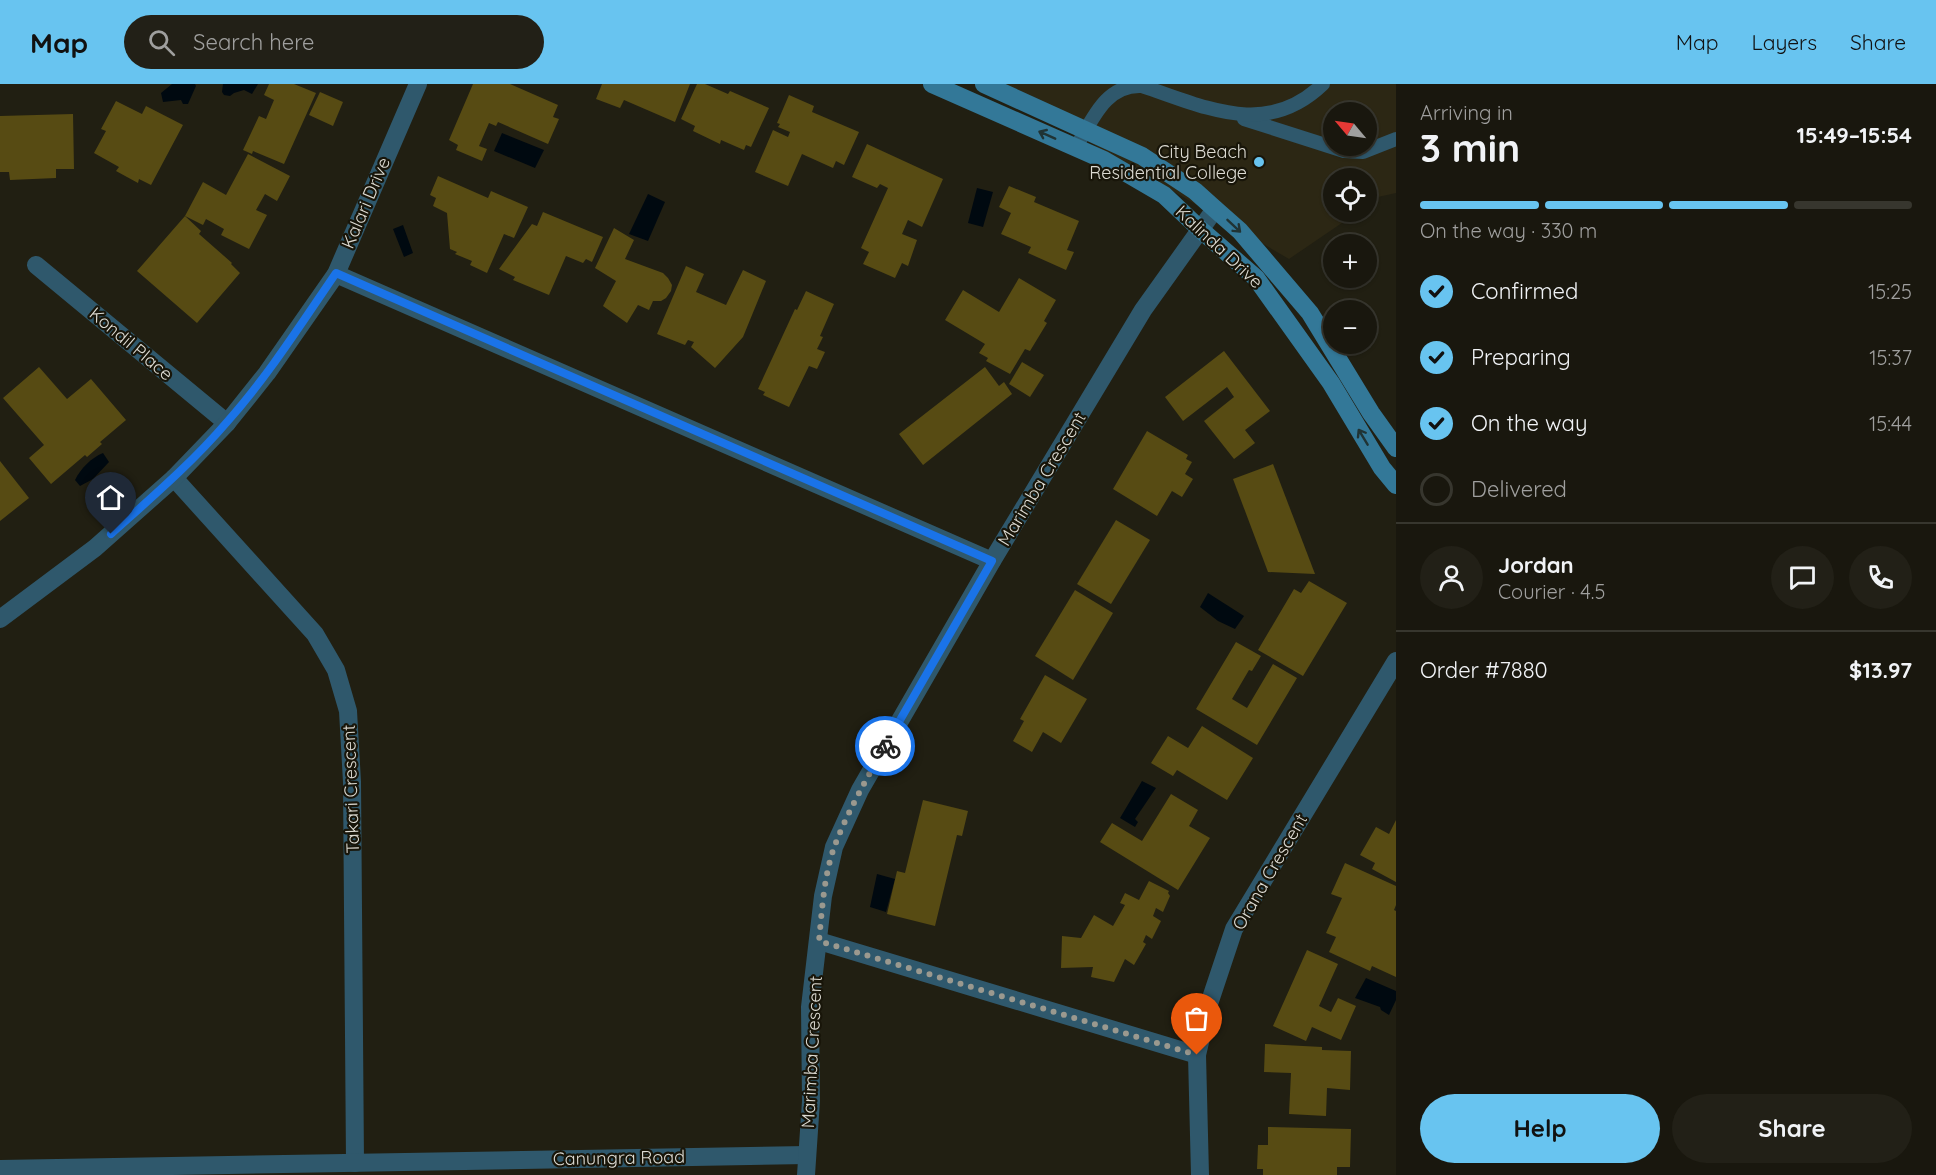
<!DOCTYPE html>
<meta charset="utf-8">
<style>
:root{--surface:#19170e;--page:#222017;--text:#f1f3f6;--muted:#9f9f9e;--line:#37362e;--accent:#68c4f0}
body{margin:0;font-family:Quicksand,sans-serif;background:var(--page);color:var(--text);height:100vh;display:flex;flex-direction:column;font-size:22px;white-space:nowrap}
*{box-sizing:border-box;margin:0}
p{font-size:20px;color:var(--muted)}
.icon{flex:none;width:33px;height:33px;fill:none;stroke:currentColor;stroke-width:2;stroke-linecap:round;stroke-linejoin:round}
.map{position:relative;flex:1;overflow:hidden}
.side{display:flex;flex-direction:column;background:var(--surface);width:540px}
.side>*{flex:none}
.needle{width:39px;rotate:299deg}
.controls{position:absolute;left:1323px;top:18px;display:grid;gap:12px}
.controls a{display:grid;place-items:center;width:54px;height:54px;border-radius:50%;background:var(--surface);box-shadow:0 2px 4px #0004,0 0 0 2px var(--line);font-size:30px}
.pin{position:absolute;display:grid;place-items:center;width:51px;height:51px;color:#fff;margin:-62px -26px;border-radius:50% 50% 50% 0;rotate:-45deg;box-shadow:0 0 6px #0007}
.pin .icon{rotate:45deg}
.courier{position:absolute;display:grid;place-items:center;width:60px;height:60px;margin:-30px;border:4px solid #1a73e8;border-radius:50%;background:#fff;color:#222;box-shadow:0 2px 8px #0007}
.summary em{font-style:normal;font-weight:700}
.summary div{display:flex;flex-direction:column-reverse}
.summary{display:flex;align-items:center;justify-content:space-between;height:102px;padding:0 24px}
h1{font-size:39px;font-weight:700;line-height:45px}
.bar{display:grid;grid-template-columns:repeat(4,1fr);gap:9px 6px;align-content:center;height:72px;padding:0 24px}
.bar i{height:8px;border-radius:4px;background:var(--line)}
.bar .selected{background:var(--accent)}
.bar p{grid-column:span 4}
.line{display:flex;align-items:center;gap:15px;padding:0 24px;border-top:2px solid var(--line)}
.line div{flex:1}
.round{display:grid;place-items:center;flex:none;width:63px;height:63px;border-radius:32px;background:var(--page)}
ol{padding:0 24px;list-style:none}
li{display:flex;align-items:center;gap:18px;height:66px}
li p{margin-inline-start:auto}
li .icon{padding:6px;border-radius:50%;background:var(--accent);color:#111;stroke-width:4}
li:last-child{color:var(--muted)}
li i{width:33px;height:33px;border:3px solid var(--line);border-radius:50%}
.action{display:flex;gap:12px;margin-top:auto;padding:12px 24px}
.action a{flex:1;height:69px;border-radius:36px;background:var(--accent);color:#111;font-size:24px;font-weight:700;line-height:69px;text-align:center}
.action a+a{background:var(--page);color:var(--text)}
header{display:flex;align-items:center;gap:36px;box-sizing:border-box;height:84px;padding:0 30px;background:var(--accent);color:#111}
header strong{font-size:28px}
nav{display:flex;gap:33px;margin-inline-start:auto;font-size:21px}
.search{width:420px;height:54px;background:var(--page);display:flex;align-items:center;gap:15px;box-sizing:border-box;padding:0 21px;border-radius:33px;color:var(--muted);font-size:22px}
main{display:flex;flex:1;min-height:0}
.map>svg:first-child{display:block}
.built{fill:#2c2714;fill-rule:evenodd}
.water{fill:#000910}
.building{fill:#574b13}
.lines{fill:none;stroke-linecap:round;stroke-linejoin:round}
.lane{stroke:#2f586c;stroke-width:14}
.street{stroke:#2f586c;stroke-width:18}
.secondary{stroke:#337898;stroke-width:18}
.oneway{stroke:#203334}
.done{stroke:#9b998f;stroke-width:6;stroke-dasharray:0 10.8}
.route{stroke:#1a73e8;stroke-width:8}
.poi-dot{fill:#68c4f0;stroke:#181509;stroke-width:2}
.labels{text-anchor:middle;stroke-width:4.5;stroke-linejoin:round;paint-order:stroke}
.poi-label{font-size:18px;fill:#dddbd3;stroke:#181509;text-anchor:end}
.street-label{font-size:18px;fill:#dddbd3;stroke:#181509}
</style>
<header>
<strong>Map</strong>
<div class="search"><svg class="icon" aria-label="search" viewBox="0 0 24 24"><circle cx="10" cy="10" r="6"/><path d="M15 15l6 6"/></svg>Search here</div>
<nav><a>Map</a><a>Layers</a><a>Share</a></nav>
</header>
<main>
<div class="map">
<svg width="1396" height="1091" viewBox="0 0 1396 1091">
<rect width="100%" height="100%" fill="#211f12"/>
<path class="built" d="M990 0H1396V109L1378 113 1367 121 1366 94H1334V128H1358L1289 175ZM1334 28H1366V62H1334Z"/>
<g class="water">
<polygon points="172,0 195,0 196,2 188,20 183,20 181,16 163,18 161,9"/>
<polygon points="223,0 258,0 252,10 244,6 234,9 230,12 224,11 222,8"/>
<polygon points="502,49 544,66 535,84 494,67"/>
<polygon points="977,104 993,108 983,143 968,139"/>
<polygon points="648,110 665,118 648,157 629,150"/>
<polygon points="403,141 413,169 404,173 393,145"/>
<path d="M103 369 109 378 93 395 80 402 75 396C81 384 91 374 103 369Z"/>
<polygon points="1208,509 1244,532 1235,545 1218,537 1200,523"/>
<polygon points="1142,697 1156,704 1135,735 1138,738 1135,743 1120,734"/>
<polygon points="877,790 895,795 886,828 870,823"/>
<polygon points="1366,894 1396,907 1396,916 1389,931 1381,926 1380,923 1355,914"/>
</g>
<g class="building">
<polygon points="269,0 294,0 316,9 284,80 253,67 252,70 243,66 259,32 266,35 274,16 264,11"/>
<polygon points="473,0 510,0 558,21 553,33 559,35 548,60 498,38 496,42 489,39 479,62 487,65 482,77 456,66 458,61 449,56"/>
<polygon points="602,0 690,0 675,38 624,16 620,24 596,15"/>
<polygon points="697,0 705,0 728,10 730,7 769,24 751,63 746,61 744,66 721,56 720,60 693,47 695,42 681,35"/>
<polygon points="320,8 343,18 333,42 309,31"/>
<polygon points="789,11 814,22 812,28 859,48 844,81 836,77 833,84 802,70 788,102 755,88 773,46 788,53 790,48 778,43 780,40 777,39"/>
<polygon points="116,17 142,30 146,22 183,41 151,101 139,95 138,99 116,87 119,83 94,69 106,47 101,45"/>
<polygon points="73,30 74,85 56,85 56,94 10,96 9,88 0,88 0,32"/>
<polygon points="867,60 943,95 922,143 908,136 902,150 917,156 908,182 902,179 895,194 863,180 869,168 861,164 888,104 880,100 877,104 852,93"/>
<polygon points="248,70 290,92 277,117 265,110 256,126 267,131 249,165 221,151 224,145 206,135 203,141 185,132 203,98 226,111"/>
<polygon points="438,92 488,114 491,107 528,123 514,154 504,150 487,189 470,181 472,177 455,170 457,168 450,165 447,129 433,122 436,114 430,111"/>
<polygon points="1009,102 1036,113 1034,118 1079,137 1067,166 1074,168 1066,186 1028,169 1031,163 1001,150 1011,129 999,123"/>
<polygon points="543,128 603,153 592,178 586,175 583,179 566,172 549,211 513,196 515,193 499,185 532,140 537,142"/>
<polygon points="185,132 201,147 199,150 232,179 231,180 240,189 197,239 137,187"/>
<polygon points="614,144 634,156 625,175 663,189 668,194 672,201 671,207 666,214 661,217 653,217 649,226 638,221 627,239 603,222 616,197 595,184"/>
<polygon points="686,182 704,190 696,208 726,221 743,186 766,197 743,253 715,284 691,263 694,258 688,256 685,261 657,250"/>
<polygon points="1019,194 1056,216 1044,237 1047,239 1030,267 1025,265 1010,290 986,277 988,274 979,269 985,260 945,236 963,206 999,228"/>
<polygon points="806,207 834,220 820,252 823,253 817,265 825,268 817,285 809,282 789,323 763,311 765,308 758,305 795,225 797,226"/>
<polygon points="1224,267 1270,327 1245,346 1255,359 1234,375 1204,337 1234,313 1227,303 1183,337 1165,313"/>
<polygon points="1022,278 1044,291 1030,313 1009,300"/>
<polygon points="39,283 67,315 91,295 126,336 100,358 102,360 87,373 85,371 51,400 29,374 44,361 3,314"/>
<polygon points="985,283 999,302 1004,298 1012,310 923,381 899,350"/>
<polygon points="1147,347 1188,371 1186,375 1192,378 1185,390 1193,395 1182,413 1172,407 1157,432 1113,405"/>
<polygon points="0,377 29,414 0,437"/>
<polygon points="1273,380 1315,490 1268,488 1233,395"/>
<polygon points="1116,436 1150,456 1111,520 1077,500"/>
<polygon points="1309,497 1347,519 1303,592 1258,566 1294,505 1301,509"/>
<polygon points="1075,506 1113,529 1073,596 1035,572"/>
<polygon points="1236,558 1261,572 1252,587 1249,586 1232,615 1247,624 1273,580 1297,594 1257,661 1196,625"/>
<polygon points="1045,591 1087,615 1061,659 1043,648 1032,668 1013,657 1024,637 1020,635"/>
<polygon points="1202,642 1253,674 1227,716 1177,686 1173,692 1151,679 1168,652 1188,664"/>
<polygon points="1171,710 1198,726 1189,742 1210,754 1178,806 1100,758 1112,739 1142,757"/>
<polygon points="923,716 968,727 962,752 957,751 935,842 887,830 897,787 905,789"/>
<polygon points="1396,736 1396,798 1372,785 1375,779 1360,771 1376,743 1389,750"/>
<polygon points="1345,779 1396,802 1396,821 1394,826 1396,827 1396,893 1372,882 1370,887 1329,868 1336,853 1326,849 1342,814 1331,810"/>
<polygon points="1149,797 1169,807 1168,809 1170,812 1163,828 1156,824 1153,832 1161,837 1152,855 1146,851 1143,858 1146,860 1134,881 1125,875 1114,898 1091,893 1093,883 1061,884 1062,852 1081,854 1094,831 1113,842 1125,821 1120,819 1125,809 1139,816"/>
<polygon points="1307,866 1338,880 1319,922 1331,928 1338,914 1356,922 1341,956 1312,943 1306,957 1273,942"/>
<polygon points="1265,960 1322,963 1322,966 1351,967 1350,1006 1327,1004 1326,1032 1289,1030 1291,989 1264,988"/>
<polygon points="1268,1043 1351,1045 1350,1083 1337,1083 1337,1091 1263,1091 1263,1085 1257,1085 1258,1061 1268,1061"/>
</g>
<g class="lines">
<g class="lane">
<polyline points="1244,35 1344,67 1363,68 1396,55"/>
<path d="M1076 63C1092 37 1105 0 1142 2 1206 23 1266 55 1323 0"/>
</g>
<g class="street">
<polyline points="36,181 227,339"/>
<polyline points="336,190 992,477"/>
<polyline points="174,394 315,550 336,586 348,627 352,698 355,1079"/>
<polyline points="0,535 95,464 174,394 227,339 267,289 336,190 418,0"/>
<polyline points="819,857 1197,971"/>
<polyline points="0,1085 807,1071"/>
<polyline points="806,1091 811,1017 810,923 823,812 834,763 860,706 992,477 1143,226 1215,125"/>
<polyline points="1200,1091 1197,971 1209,920 1234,845 1396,577"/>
</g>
<g class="secondary">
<polyline points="932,0 1104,76 1164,111 1201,146 1256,194 1331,299 1382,384 1396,401"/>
<polyline points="984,0 1142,72 1195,107 1215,125 1240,147 1310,229 1371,329 1396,364"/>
</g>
</g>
<defs><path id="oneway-shaft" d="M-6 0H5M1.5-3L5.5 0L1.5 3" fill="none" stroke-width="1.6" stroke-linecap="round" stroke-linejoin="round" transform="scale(1.5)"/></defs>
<g class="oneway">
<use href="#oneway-shaft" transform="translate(1047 51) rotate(-156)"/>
<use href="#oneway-shaft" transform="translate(1234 142) rotate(43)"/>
<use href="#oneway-shaft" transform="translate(1363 353) rotate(-121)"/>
</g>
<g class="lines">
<path class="done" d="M885 662C867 694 848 727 835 761 824 790 822 826 819 857L1197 971"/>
<path class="route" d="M111 450C151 414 192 379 227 338 268 292 301 240 336 189L992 477 885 662"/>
</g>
<circle class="poi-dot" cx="1259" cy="78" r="6"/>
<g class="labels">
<g class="poi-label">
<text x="1247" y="74">City Beach<tspan x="1247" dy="21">Residential College</tspan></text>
</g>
<g class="street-label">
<text transform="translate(366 119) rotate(-67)" y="6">Kalari Drive</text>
<text transform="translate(1219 163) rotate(43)" y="6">Kalinda Drive</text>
<text transform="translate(131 260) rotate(40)" y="6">Kondil Place</text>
<text transform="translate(1042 395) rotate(-59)" y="6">Marimba Crescent</text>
<text transform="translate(351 705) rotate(-92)" y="6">Takari Crescent</text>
<text transform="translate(1270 788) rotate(-60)" y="6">Orana Crescent</text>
<text transform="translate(812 968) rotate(-87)" y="6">Marimba Crescent</text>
<text transform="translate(619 1074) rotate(-1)" y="6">Canungra Road</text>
</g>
</g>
</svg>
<div class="controls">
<a><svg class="needle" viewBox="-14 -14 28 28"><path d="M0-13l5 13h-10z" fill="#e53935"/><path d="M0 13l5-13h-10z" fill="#9f9f9e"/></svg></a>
<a><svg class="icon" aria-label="locate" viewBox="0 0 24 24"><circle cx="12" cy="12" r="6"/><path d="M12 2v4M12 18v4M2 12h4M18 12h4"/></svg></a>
<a>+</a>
<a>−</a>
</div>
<div class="pin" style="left:1197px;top:971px;background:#ea580c"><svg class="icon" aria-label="bag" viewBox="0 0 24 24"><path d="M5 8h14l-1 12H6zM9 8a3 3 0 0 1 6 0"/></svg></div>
<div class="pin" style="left:111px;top:450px;background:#1f2937"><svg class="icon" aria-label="home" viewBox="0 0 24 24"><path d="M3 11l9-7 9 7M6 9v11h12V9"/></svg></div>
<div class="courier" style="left:885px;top:662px"><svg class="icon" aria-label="bike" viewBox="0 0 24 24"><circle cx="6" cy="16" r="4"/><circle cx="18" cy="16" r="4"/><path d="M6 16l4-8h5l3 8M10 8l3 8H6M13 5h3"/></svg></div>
</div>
<section class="side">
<div class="summary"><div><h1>3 min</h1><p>Arriving in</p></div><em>15:49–15:54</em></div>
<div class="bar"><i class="selected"></i><i class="selected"></i><i class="selected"></i><i></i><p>On the way · 330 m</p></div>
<ol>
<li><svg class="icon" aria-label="check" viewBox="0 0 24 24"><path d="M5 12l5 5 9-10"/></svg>Confirmed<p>15:25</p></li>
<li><svg class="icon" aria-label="check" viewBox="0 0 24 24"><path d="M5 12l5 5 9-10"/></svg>Preparing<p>15:37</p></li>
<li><svg class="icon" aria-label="check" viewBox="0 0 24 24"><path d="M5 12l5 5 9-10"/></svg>On the way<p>15:44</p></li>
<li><i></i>Delivered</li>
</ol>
<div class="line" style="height:108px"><a class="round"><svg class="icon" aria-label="person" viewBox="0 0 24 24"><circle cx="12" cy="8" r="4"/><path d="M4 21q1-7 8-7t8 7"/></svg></a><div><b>Jordan</b><p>Courier · 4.5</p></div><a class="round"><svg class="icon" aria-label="chat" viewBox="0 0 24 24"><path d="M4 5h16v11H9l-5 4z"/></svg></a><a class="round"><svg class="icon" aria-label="phone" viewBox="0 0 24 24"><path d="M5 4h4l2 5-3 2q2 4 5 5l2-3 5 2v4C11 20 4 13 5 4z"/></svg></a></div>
<div class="line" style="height:78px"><div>Order #7880</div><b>$13.97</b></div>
<div class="action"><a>Help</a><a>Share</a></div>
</section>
</main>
